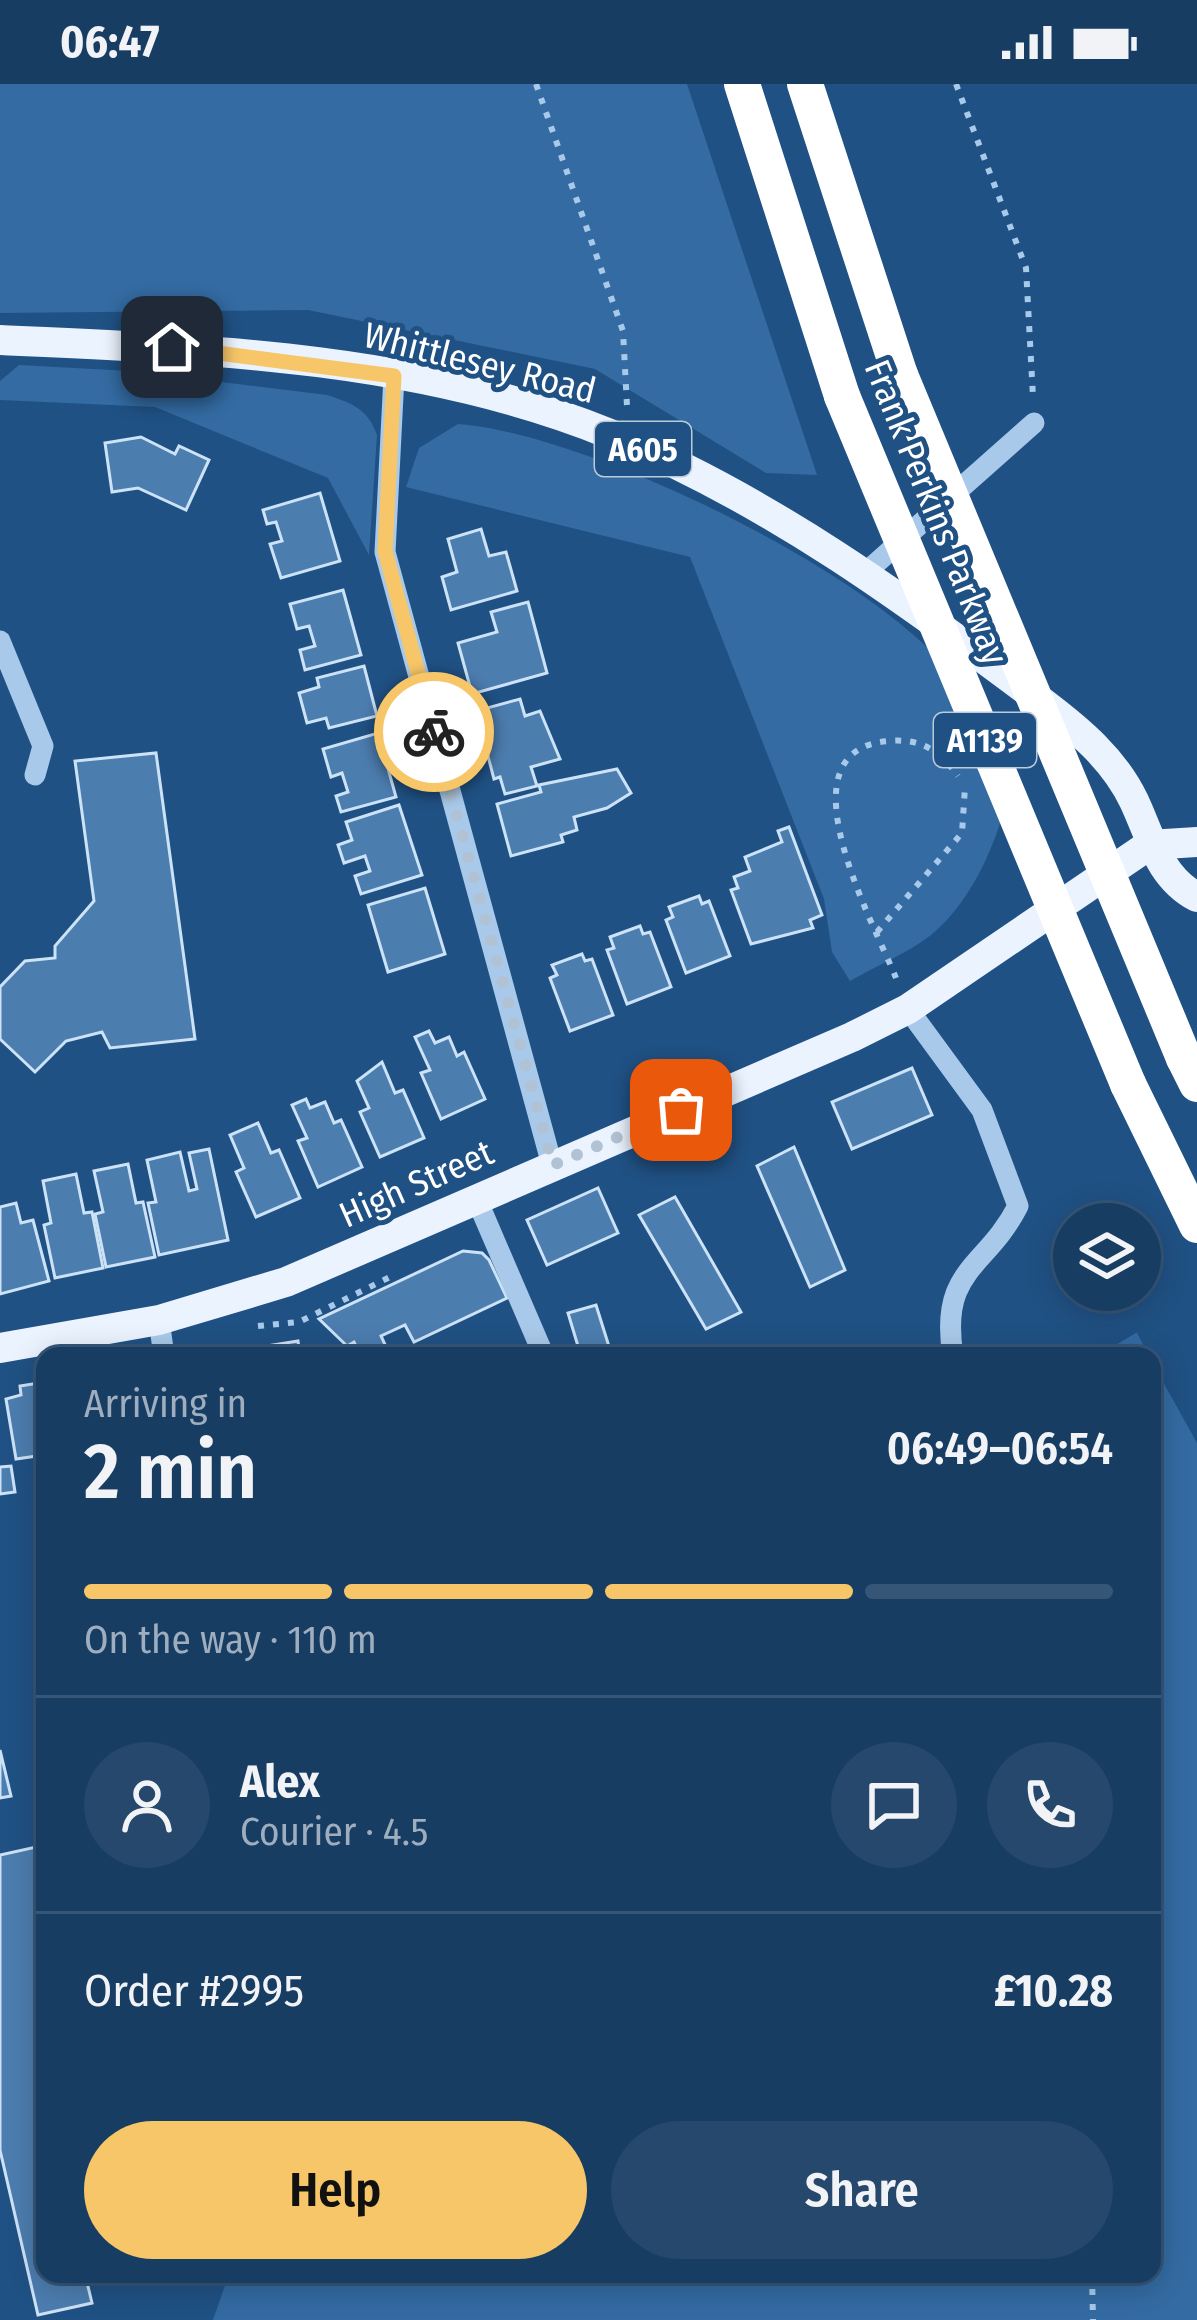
<!DOCTYPE html>
<meta charset="utf-8">
<style>
:root{--surface:#183d63;--page:#25486c;--text:#f1f3f6;--muted:#9faebe;--line:#365678;--accent:#f7c668}
body{margin:0;font-family:"Fira Sans Condensed",sans-serif;background:var(--page);color:var(--text);height:100vh;display:flex;flex-direction:column;font-size:45px;white-space:nowrap}
*{box-sizing:border-box;margin:0}
p{font-size:39px;color:var(--muted)}
.icon{flex:none;width:66px;height:66px;fill:none;stroke:currentColor;stroke-width:2;stroke-linecap:round;stroke-linejoin:round}
.map{position:relative;flex:1;overflow:hidden}
.sheet{position:absolute;left:36px;top:1263px;width:1125px;height:936px;display:flex;flex-direction:column;background:var(--surface);border-radius:24px;box-shadow:0 6px 30px #0003,0 0 0 3px var(--line)}
.sheet>*{flex:none}
.tools{position:absolute;left:1053px;top:1119px;display:grid;gap:24px}
.tools a{display:grid;place-items:center;width:108px;height:108px;border-radius:50%;background:var(--surface);box-shadow:0 6px 30px #0003,0 0 0 3px var(--line);font-size:60px}
.pin{position:absolute;display:grid;place-items:center;width:102px;height:102px;color:#fff;margin:-51px;border-radius:24px;box-shadow:0 6px 18px #0006}
.courier{position:absolute;display:grid;place-items:center;width:120px;height:120px;margin:-60px;border:9px solid #f7c668;border-radius:50%;background:#fff;color:#222;box-shadow:0 3px 15px #0007}
.headline em{font-style:normal;font-weight:600}
.headline div{display:flex;flex-direction:column-reverse}
.headline{display:flex;align-items:center;justify-content:space-between;height:204px;padding:0 48px}
h1{font-size:78px;font-weight:600;line-height:90px}
.bar{display:grid;grid-template-columns:repeat(4,1fr);gap:18px 12px;align-content:center;height:144px;padding:0 48px}
.bar i{height:15px;border-radius:9px;background:var(--line)}
.bar .current{background:var(--accent)}
.bar p{grid-column:span 4}
.line{display:flex;align-items:center;gap:30px;padding:0 48px;border-top:3px solid var(--line)}
.line div{flex:1}
.round{display:grid;place-items:center;flex:none;width:126px;height:126px;border-radius:63px;background:var(--page)}
.cta{display:flex;gap:24px;margin-top:auto;padding:24px 48px}
.cta a{flex:1;height:138px;border-radius:72px;background:var(--accent);color:#111;font-size:48px;font-weight:600;line-height:138px;text-align:center}
.cta a+a{background:var(--page);color:var(--text)}
.status{display:flex;justify-content:space-between;align-items:center;height:84px;padding:0 60px;background:var(--surface);direction:ltr}
.status svg{height:33px;fill:currentColor}
.map>svg:first-child{display:block}
.green{fill:#336ba2}
.building{fill:#4c7daf;stroke:#cce2f7;stroke-width:3}
.lines{fill:none;stroke-linecap:round;stroke-linejoin:round}
.path{stroke:#a8c9e9;stroke-width:6;stroke-dasharray:6 9;stroke-linecap:butt}
.minor{stroke:#a8c9e9;stroke-width:21}
.major{stroke:#ebf3fe;stroke-width:30}
.highway{stroke:#fff;stroke-width:36}
.highway-bridge{stroke:#fff;stroke-width:36}
.done{stroke:#b1c2d4;stroke-width:12;stroke-dasharray:0 21.6}
.route{stroke:#f7c668;stroke-width:15}
.labels{text-anchor:middle;stroke-width:10;stroke-linejoin:round;paint-order:stroke}
.shield{fill:#205184;stroke:#bccbda;stroke-width:3}
.shield-label{font-size:33px;font-weight:bold;fill:#fff}
.street-label{font-size:36px;fill:#fff;stroke:#205184}
</style>
<div class="status"><b>06:47</b><svg viewBox="0 0 49 12"><path d="M0 12V9h3v3zM5 12V6h3v6zM10 12V3h3v9zM15 12V0h3v12zM26 1h20v11H26zM47 4h2v5h-2z"/></svg></div>
<div class="map">
<svg width="1197" height="2236" viewBox="0 0 1197 2236">
<rect width="100%" height="100%" fill="#205184"/>
<g class="green">
<polygon points="0,0 687,0 817,391 766,389 595,285 308,226 0,229"/>
<path d="M19 281 130 287 327 311C352 319 368 325 377 351L369 471 328 394 155 323 0 316V297Z"/>
<path d="M458 340C586 349 876 489 954 593 978 623 994 663 1012 696 1000 750 976 814 931 851 908 869 876 882 850 897L832 868 824 815 690 473 406 403 419 364Z"/>
<polygon points="1137,1249 1149,1272 1097,1272 1136,1249"/>
<polygon points="1152,1278 1197,1359 1197,2236 213,2236 229,2190 1152,2190"/>
</g>
<g class="building">
<polygon points="141,353 175,370 179,362 209,376 186,426 138,404 112,408 105,359"/>
<polygon points="320,409 340,477 281,494 270,460 282,457 276,438 267,440 263,426"/>
<polygon points="481,445 489,472 506,468 517,507 451,526 442,493 457,488 448,455"/>
<polygon points="343,506 361,571 305,586 300,566 315,562 309,542 297,545 290,520"/>
<polygon points="528,518 547,589 472,610 458,559 497,548 491,528"/>
<polygon points="364,582 377,632 329,644 326,634 307,639 299,609 319,603 317,594"/>
<polygon points="520,615 525,632 540,627 560,675 531,683 537,702 505,710 500,693 494,695 476,627"/>
<polygon points="378,649 396,713 341,728 336,712 348,708 342,689 331,693 323,665"/>
<polygon points="156,669 195,955 110,964 102,948 66,957 35,988 0,955 0,903 25,877 55,874 55,862 94,817 75,677"/>
<polygon points="617,685 631,709 607,724 574,733 577,746 561,751 563,758 511,772 497,720 541,708 539,701"/>
<polygon points="399,721 422,791 361,810 355,792 370,787 365,772 344,779 338,761 352,756 346,738"/>
<polygon points="789,743 822,831 810,836 813,844 751,860 731,806 738,804 734,793 750,787 745,773 782,758 778,747"/>
<polygon points="425,804 445,870 388,888 368,821"/>
<polygon points="699,812 702,820 709,817 730,872 686,889 666,836 673,833 669,823"/>
<polygon points="640,842 643,850 650,848 671,903 627,920 607,866 614,864 610,853"/>
<polygon points="582,870 585,877 592,875 613,931 570,947 550,894 557,891 552,881"/>
<polygon points="429,947 435,959 449,953 457,972 464,968 485,1015 441,1035 421,989 430,986 415,953"/>
<polygon points="382,978 395,1009 403,1006 424,1054 380,1073 360,1028 369,1024 357,997"/>
<polygon points="912,984 932,1031 852,1065 832,1018"/>
<polygon points="306,1015 310,1024 325,1018 334,1039 341,1036 362,1083 318,1103 298,1057 307,1054 292,1021"/>
<polygon points="258,1039 271,1069 279,1066 300,1114 256,1133 236,1088 244,1084 230,1051"/>
<polygon points="794,1063 845,1186 810,1203 757,1082"/>
<polygon points="209,1065 228,1156 159,1171 148,1119 156,1118 147,1076 180,1068 189,1107 197,1105 189,1069"/>
<polygon points="128,1080 136,1119 143,1118 155,1173 106,1183 95,1130 103,1128 94,1087"/>
<polygon points="76,1090 84,1129 92,1128 103,1184 55,1194 44,1141 51,1139 43,1097"/>
<polygon points="598,1104 618,1149 547,1181 527,1136"/>
<polygon points="675,1113 741,1228 706,1245 639,1131"/>
<polygon points="16,1119 21,1139 33,1136 49,1197 0,1210 0,1123"/>
<polygon points="463,1167 482,1169 489,1176 507,1214 414,1258 405,1241 381,1252 389,1269 383,1272 361,1272 354,1258 347,1262 319,1235"/>
<polygon points="596,1221 612,1272 581,1272 568,1229"/>
<polygon points="298,1257 300,1272 204,1272"/>
<polygon points="45,1298 45,1409 43,1409 37,1372 16,1375 6,1315 21,1311 20,1302"/>
<polygon points="11,1382 15,1408 0,1410 0,1383"/>
<polygon points="0,1666 11,1712 0,1714"/>
<polygon points="45,1761 45,2190 85,2190 92,2219 38,2231 0,2066 0,1771"/>
</g>
<g class="lines">
<g class="path">
<polyline points="536,0 623,247 627,322"/>
<polyline points="956,0 1026,184 1033,313"/>
<polyline points="877,848 962,749 965,703"/>
<path d="M896 894C875 841 776 665 889 657 921 654 940 667 958 692"/>
<polyline points="258,1242 299,1238 390,1193"/>
<polyline points="1092,2190 1093,2236"/>
</g>
<g class="minor">
<polyline points="394,292 385,468 552,1081"/>
<polyline points="865,489 1034,339"/>
<polyline points="0,557 43,662 35,691"/>
<path d="M908 925 982 1026 1018 1122C986 1185 939 1184 953 1272"/>
<polyline points="477,1116 544,1272"/>
<polyline points="159,1236 164,1272"/>
</g>
<g class="major">
<path d="M0 256C203 265 419 272 610 350 769 416 906 516 1042 618 1079 646 1114 675 1134 717 1151 753 1159 793 1197 813"/>
<polyline points="0,1264 159,1236 286,1198 852,953 908,925 1149,761 1197,758"/>
</g>
<g class="highway">
<polyline points="742,0 842,312"/>
<polyline points="805,0 900,291"/>
<polyline points="1184,974 1197,1000"/>
<polyline points="1128,1000 1197,1141"/>
</g>
<g class="highway-bridge">
<polyline points="900,291 1184,974"/>
<polyline points="842,312 1128,1000"/>
</g>
</g>
<g class="lines">
<polyline class="done" points="434,648 553,1081 681,1026"/>
<polyline class="route" points="172,263 394,292 385,467 434,648"/>
</g>
<g class="labels">
<g class="shield">
<rect x="595" y="338" width="96" height="54" rx="9"/>
<rect x="934" y="629" width="102" height="54" rx="9"/>
</g>
<g class="shield-label">
<text x="643" y="377">A605</text>
<text x="985" y="668">A1139</text>
</g>
<g class="street-label">
<text transform="translate(480 278) rotate(14)" y="13">Whittlesey Road</text>
<text transform="translate(937 428) rotate(68)" y="13">Frank Perkins Parkway</text>
<text transform="translate(416 1099) rotate(-24)" y="13">High Street</text>
</g>
</g>
</svg>
<div class="tools">
<a><svg class="icon" aria-label="layers" viewBox="0 0 24 24"><path d="M12 4l9 5-9 5-9-5zM3 14l9 5 9-5"/></svg></a>
</div>
<div class="pin" style="left:681px;top:1026px;background:#ea580c"><svg class="icon" aria-label="bag" viewBox="0 0 24 24"><path d="M5 8h14l-1 12H6zM9 8a3 3 0 0 1 6 0"/></svg></div>
<div class="pin" style="left:172px;top:263px;background:#1f2937"><svg class="icon" aria-label="home" viewBox="0 0 24 24"><path d="M3 11l9-7 9 7M6 9v11h12V9"/></svg></div>
<div class="courier" style="left:434px;top:648px"><svg class="icon" aria-label="bike" viewBox="0 0 24 24"><circle cx="6" cy="16" r="4"/><circle cx="18" cy="16" r="4"/><path d="M6 16l4-8h5l3 8M10 8l3 8H6M13 5h3"/></svg></div>
<section class="sheet">
<div class="headline"><div><h1>2 min</h1><p>Arriving in</p></div><em>06:49–06:54</em></div>
<div class="bar"><i class="current"></i><i class="current"></i><i class="current"></i><i></i><p>On the way · 110 m</p></div>
<div class="line" style="height:216px"><a class="round"><svg class="icon" aria-label="person" viewBox="0 0 24 24"><circle cx="12" cy="8" r="4"/><path d="M4 21q1-7 8-7t8 7"/></svg></a><div><b>Alex</b><p>Courier · 4.5</p></div><a class="round"><svg class="icon" aria-label="chat" viewBox="0 0 24 24"><path d="M4 5h16v11H9l-5 4z"/></svg></a><a class="round"><svg class="icon" aria-label="phone" viewBox="0 0 24 24"><path d="M5 4h4l2 5-3 2q2 4 5 5l2-3 5 2v4C11 20 4 13 5 4z"/></svg></a></div>
<div class="line" style="height:156px"><div>Order #2995</div><b>£10.28</b></div>
<div class="cta"><a>Help</a><a>Share</a></div>
</section>
</div>
